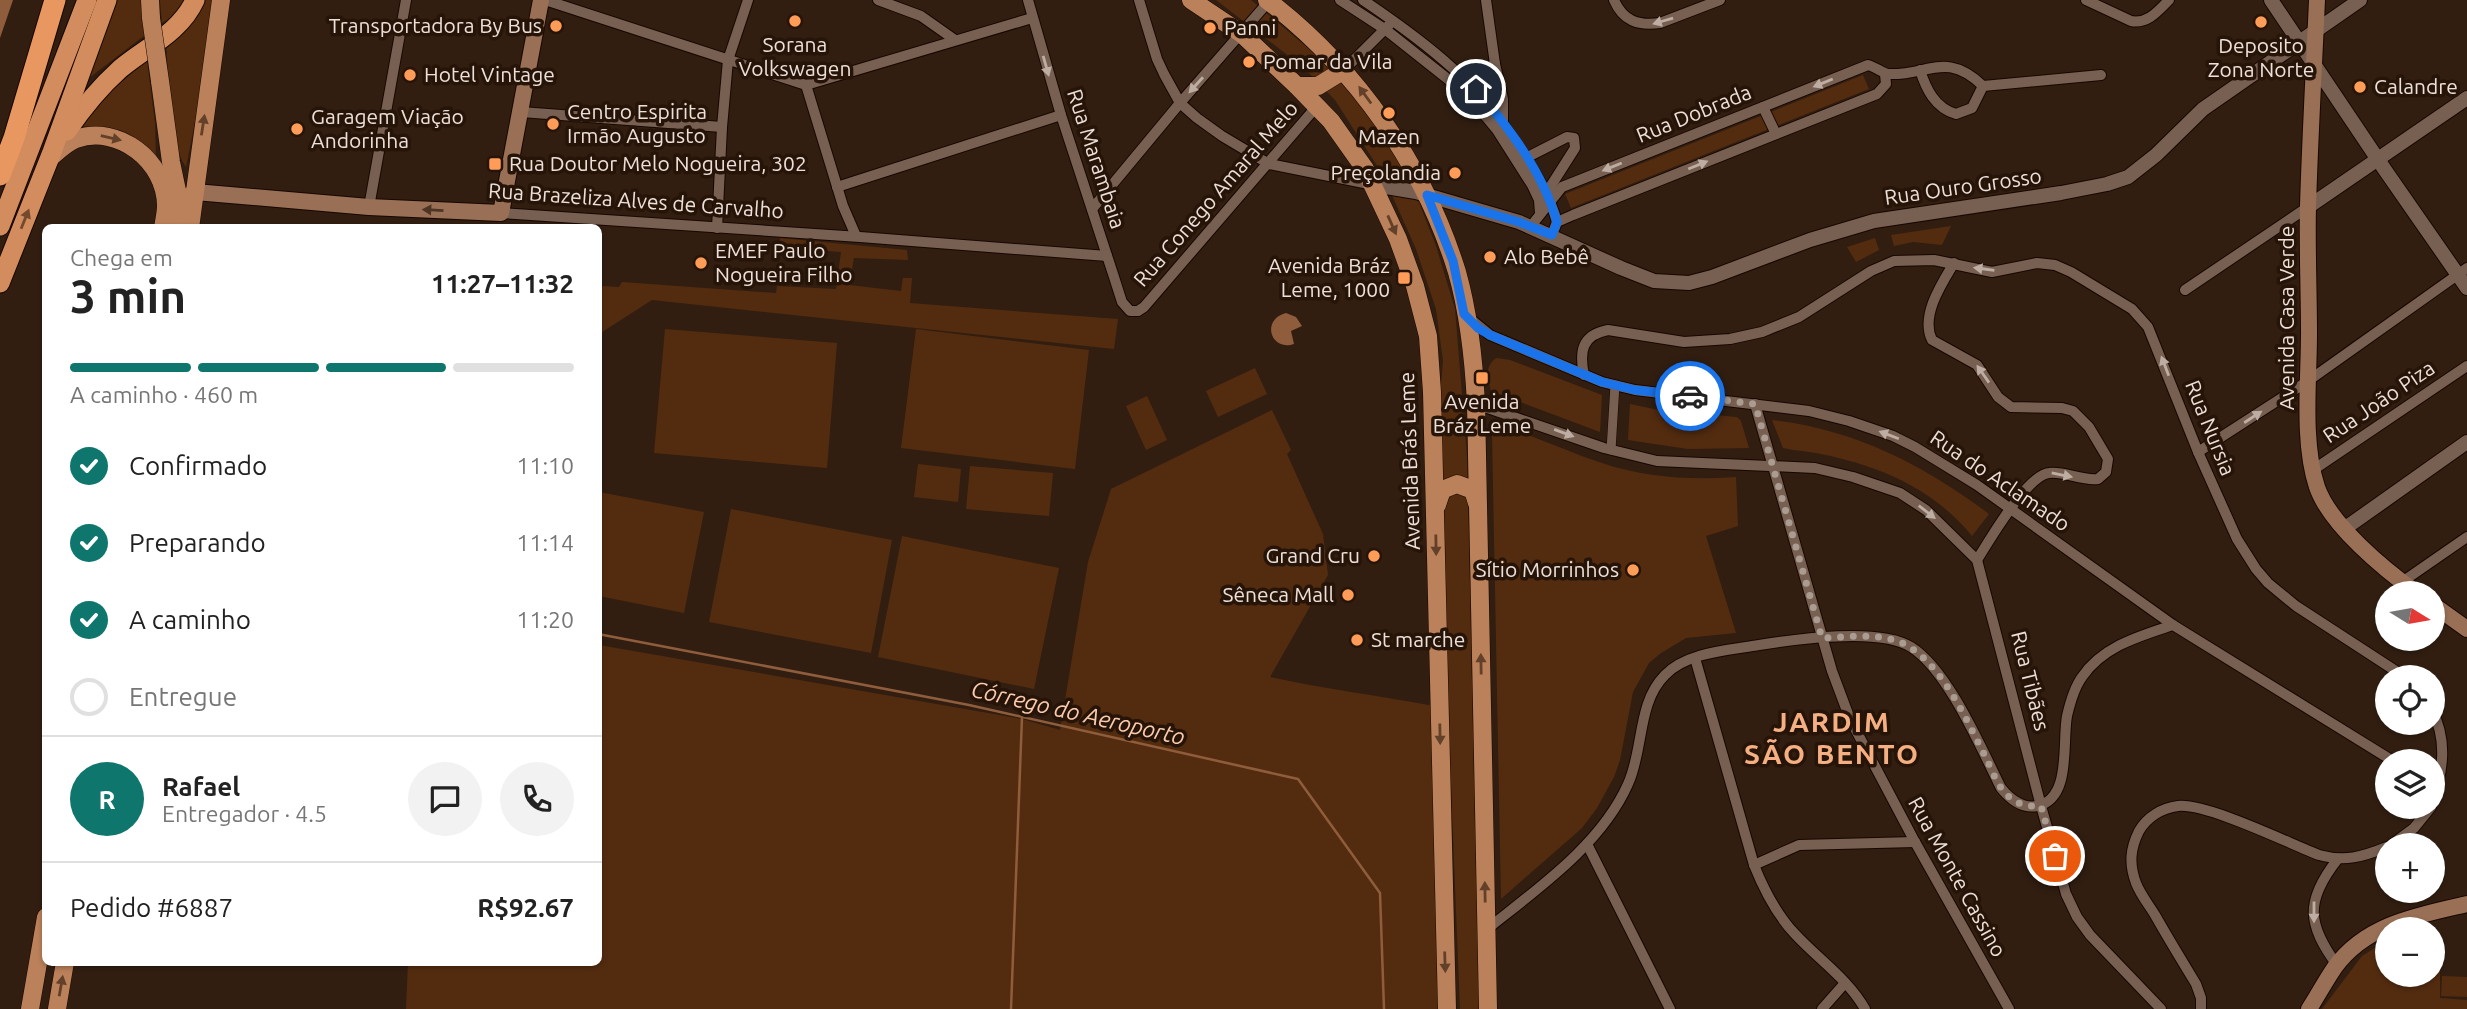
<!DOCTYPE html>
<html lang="pt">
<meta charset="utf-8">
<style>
:root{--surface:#fff;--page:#f2f2f2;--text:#222;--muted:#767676;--line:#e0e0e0;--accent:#0f766e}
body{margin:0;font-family:Ubuntu,sans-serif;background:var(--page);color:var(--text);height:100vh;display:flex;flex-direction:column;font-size:26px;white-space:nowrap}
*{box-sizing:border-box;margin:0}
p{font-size:23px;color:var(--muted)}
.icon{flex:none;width:38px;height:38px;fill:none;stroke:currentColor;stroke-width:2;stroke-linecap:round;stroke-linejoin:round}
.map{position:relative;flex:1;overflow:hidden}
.drawer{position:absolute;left:42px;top:224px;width:560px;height:742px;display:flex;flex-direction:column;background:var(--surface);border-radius:10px;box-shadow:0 2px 5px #0004}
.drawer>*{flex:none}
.needle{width:46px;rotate:101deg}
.fabs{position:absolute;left:2375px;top:581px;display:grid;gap:14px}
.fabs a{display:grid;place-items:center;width:70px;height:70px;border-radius:50%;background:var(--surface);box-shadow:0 2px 5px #0004;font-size:35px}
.pin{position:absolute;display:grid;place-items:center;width:60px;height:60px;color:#fff;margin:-30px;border:4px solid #fff;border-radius:50%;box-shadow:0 2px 7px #0007}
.courier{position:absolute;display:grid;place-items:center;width:70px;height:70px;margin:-35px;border:5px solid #1a73e8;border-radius:50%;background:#fff;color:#222;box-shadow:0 2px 9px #0007}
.summary em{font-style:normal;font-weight:700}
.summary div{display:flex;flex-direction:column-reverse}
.summary{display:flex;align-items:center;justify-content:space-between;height:119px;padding:0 28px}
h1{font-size:46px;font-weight:700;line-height:52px}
.bar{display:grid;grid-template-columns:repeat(4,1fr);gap:10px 7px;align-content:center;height:84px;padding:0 28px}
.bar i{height:9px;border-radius:5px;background:var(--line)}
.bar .current{background:var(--accent)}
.bar p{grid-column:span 4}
.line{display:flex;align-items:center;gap:18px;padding:0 28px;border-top:2px solid var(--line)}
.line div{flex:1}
.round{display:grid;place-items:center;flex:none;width:74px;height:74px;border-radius:37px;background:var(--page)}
ol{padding:0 28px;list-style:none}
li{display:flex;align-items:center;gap:21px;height:77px}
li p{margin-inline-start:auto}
li .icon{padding:7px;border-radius:50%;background:var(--accent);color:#fff;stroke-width:4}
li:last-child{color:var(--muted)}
li i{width:38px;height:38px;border:4px solid var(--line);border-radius:50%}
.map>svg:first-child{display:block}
.green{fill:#532c10}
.water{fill:#8f5d3c}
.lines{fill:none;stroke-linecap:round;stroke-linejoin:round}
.stream{stroke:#8f5d3c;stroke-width:2.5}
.pedestrian-casing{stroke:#180700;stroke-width:10}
.minor-casing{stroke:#180700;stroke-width:12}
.tertiary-casing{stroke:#180700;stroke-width:16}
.secondary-casing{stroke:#180700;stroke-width:18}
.primary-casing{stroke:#180700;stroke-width:19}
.trunk-casing{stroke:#180700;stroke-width:21}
.motorway-casing{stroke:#180700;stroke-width:23}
.pedestrian{stroke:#776052;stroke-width:9}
.minor{stroke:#776052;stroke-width:10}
.tertiary{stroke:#776052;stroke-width:14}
.secondary{stroke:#997056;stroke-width:16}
.primary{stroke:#bb815a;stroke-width:18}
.trunk{stroke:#d28c5d;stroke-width:19}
.motorway{stroke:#e99760;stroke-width:21}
.primary-bridge-casing{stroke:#180700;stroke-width:19;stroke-linecap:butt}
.primary-bridge{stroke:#bb815a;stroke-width:18}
.oneway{fill:#beada2}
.oneway2{fill:#624029}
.oneway3{fill:#4e3423}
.oneway4{fill:#734a2e}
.done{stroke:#ab9c92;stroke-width:7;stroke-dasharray:0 12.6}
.route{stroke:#1a73e8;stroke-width:9}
.poi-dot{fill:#fe9c58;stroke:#261408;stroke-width:2.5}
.labels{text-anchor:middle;stroke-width:7;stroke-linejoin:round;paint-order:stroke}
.poi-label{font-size:21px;fill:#ede0d8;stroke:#261408;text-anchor:start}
.street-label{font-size:21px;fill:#ede0d8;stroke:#261408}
.water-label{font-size:23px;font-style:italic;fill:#facaad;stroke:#261408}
.district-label{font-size:28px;font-weight:bold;letter-spacing:2px;fill:#f4af82;stroke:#261408}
</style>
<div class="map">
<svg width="2467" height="1009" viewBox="0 0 2467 1009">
<rect width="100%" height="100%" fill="#311e11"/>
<g class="green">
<polygon points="114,0 142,0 145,35 89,78"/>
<polygon points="160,0 185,0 174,16 162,23"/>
<path d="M202 0H213L205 72 186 167C168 142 169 75 166 43Z"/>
<polygon points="1216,0 1251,0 1341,76 1405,167 1436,246 1455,309 1467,457 1479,1009 1460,1009 1443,586 1439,410 1443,361 1436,309 1416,249 1383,175 1335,100 1303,67"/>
<path d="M147 61 155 123 156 159C128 128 120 130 81 126L108 93Z"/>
<polygon points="1863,75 1869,89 1571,208 1565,194"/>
<polygon points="1951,226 1942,245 1913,242 1894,246 1891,235"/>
<polygon points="780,238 907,250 908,260 854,258 849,285 901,291 903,278 912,278 910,303 1118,319 1114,349 652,300 599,334 599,288 603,286 619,287 622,282 776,293 777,286 836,289 841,252 780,247"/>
<polygon points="1875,238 1879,250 1856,262 1847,247"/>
<polygon points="665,329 837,343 827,468 654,453"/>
<polygon points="916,329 1089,350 1075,469 901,448"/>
<path d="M1497 358 1510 360 1602 395 1600 432 1491 391C1488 380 1484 364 1497 358Z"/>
<polygon points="1255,368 1267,394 1218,417 1206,391"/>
<polygon points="1147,396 1167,440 1146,450 1126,406"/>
<polygon points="1630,404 1659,410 1737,417 1741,421 1749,448 1688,449 1628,440"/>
<path d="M1272 410 1291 450 1287 454 1323 534 1328 575 1270 677C1325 689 1380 696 1435 706L1442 1009H406L408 963 598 962 599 645 1022 719 1060 730 1088 562 1111 489Z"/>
<path d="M1772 420C1854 429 1924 465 1989 514L1972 536C1934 489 1880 466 1821 454 1808 451 1795 451 1783 448Z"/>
<path d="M1496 423C1532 435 1566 451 1602 463 1646 478 1691 480 1736 477L1738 526 1706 536 1736 633 1686 638 1661 653 1649 663 1633 692 1620 760 1614 777 1597 808 1582 828 1501 899 1492 433Z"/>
<polygon points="918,464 961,469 958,502 914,497"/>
<polygon points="970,466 1053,473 1049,516 966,509"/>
<polygon points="599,492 704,512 684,613 599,596"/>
<polygon points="731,509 892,540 871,653 709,622"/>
<polygon points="902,536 1059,568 1034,689 878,657"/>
<polygon points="2381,944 2387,952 2387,975 2402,975 2405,980 2420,975 2432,975 2433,970 2440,968 2440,998 2467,1000 2467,1009 2322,1009 2362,956"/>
<polygon points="2442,976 2467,977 2467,997 2441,996"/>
</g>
<g class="water">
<polygon points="0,0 13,0 0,38"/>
<path d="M1286 313 1296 317 1302 326 1291 331 1294 344C1270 352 1261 319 1286 313Z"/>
</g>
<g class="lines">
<g class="stream">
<polyline points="598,634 969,705 1298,779 1380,893 1384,1009"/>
<polyline points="1011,1009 1022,717"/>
</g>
<defs>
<polyline id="pedestrian" points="1611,450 1615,385"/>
<g id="minor">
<polyline points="545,0 806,85 1032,18"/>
<polyline points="878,0 921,16 955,40"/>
<polyline points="1028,0 1061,115 1114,277 1122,302 1130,311 1138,311 1144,307 1317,106"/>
<polyline points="1139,0 1157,59 1164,74 1180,103 1197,118 1222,136 1269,164 1374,185"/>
<polyline points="1340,0 1386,30 1468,95 1497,130 1532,185 1539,200 1540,213"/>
<path d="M1363 0C1431 46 1480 84 1524 155 1538 177 1550 197 1557 222"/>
<polyline points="1486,0 1495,64 1503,99 1503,123"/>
<path d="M1614 0C1623 21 1638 26 1660 23L1720 0"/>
<path d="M2086 0 2131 21C2148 24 2158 11 2169 0"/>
<polyline points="1344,70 1389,25"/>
<path d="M1920 70C1926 89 1935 108 1956 114L1972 108 1983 86"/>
<polyline points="1460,83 1495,64"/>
<polyline points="806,85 843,206 856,236"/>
<polyline points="1983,86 2101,75"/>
<polyline points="1763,107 1776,134"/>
<polyline points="521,112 722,127"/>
<polyline points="1520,161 1567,137 1574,138 1575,148 1547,192"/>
<polyline points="837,187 1061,115"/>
<polyline points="369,207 406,0"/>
<polyline points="1092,209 1180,103 1270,0"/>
<polyline points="501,213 860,237 1107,256"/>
<path d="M1531 226 1562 187 1868 65C1875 67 1883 73 1888 74 1928 76 1946 50 1983 86"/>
<polyline points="717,228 722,127 728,60 748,0"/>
<polyline points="1552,235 1557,222 1573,215 1877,94 1886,84 1885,74"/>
<path d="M1954 263C1942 283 1920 316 1932 340L1977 365 1998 397 2011 407 2062 408 2073 411 2089 427 2108 459 2106 472 2098 479C2081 481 2065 471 2049 473 2027 475 1989 541 1977 560"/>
<polyline points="2185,290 2308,207"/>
<polyline points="1468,317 1490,335 1602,382 1635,390 1809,411 1849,421 1893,436 1915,447 1977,485 2173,625 2393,761"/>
<path d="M1584 375C1579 351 1582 335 1608 330L1684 342 1730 339 1762 332 1799 317 1871 271 1894 261 1934 260 1992 272 2037 263 2055 265 2071 272 2132 309 2148 327 2198 452 2237 539 2256 569 2268 583 2296 606 2405 677"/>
<polyline points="1476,404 1604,448 1657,461 1815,468 1853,477 1900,493 1926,510 1977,560 2041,806 2066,894 2077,917 2090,935 2161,1009"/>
<polyline points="1755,404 1832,671 1850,719 1915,842 2009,1009"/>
<polyline points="2198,452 2308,381 2467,268"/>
<polyline points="2313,470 2467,366"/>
<polyline points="2402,582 2467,537"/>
<path d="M1695 658 1754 865C1764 890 1776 914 1795 934 1818 959 1848 979 1865 1009"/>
<path d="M2432 710C2448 741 2443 772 2432 803"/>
<polyline points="1587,844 1670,1009"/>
<polyline points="2391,845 2414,828 2431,807"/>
<polyline points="1754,865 1799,845 1915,842"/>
<path d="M1486 930C1537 889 1601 845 1628 784 1644 749 1637 703 1665 675 1687 652 1730 650 1759 645 1797 639 1879 627 1911 647 1948 670 1981 748 2001 788 2010 799 2022 809 2037 806 2072 799 2062 742 2067 716 2070 703 2074 688 2082 677 2103 646 2140 636 2173 625"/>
<path d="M2337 965C2307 924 2305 901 2337 860"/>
<polyline points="1822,1009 1845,983"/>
<path d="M2201 1009V998L2196 984C2182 961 2168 938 2155 915 2149 905 2140 894 2136 883 2129 864 2130 849 2139 831 2147 817 2162 808 2178 806 2207 803 2288 843 2319 855 2345 862 2362 857 2387 847"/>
</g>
<g id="tertiary">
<polyline points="2271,0 2385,170 2467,288"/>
<polyline points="1374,185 1416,192 1519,222 1621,268 1654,281 1689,283 1712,277 1810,240 1874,221 2061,193 2107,184 2128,177 2156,155 2203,109 2360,0"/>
<polyline points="2308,207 2467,98"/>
<polyline points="2344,529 2467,442"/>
</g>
<g id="secondary">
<path d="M2317 0C2314 69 2310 138 2308 206 2307 249 2309 291 2309 334 2309 381 2302 442 2317 487 2330 525 2385 570 2417 593"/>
<polyline points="184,198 195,192 369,207 501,213 541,0"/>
<polyline points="2432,604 2467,629"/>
<path d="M2309 1009C2318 995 2326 980 2335 967 2366 924 2419 915 2467 904"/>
</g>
<g id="primary">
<polyline points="150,0 151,18"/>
<polyline points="1191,0 1242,34 1297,86 1331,121 1365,169 1398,239 1415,286 1428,336 1432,392 1447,1009"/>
<path d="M1267 0C1356 68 1424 165 1457 272 1468 311 1474 363 1476 404L1488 1009"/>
<polyline points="160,81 171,162 179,200 179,228"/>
<polyline points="1297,86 1318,86 1344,70"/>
<path d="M50 158C58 151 66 143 76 139 118 124 166 161 166 206 166 213 164 221 163 228"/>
<polyline points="190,228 221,0"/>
<polyline points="1437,505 1442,490 1457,484 1473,490 1477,503"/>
<polyline points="30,1009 46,917"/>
<polyline points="57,1009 65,962"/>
</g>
<g id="trunk">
<path d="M67 131C82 109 100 87 120 69 146 47 180 33 195 0"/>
<polyline points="0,226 87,0"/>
<polyline points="0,283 52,152 107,0"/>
</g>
<polyline id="motorway" points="0,175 14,138 55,0"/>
</defs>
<use href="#pedestrian" class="pedestrian-casing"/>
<use href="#minor" class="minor-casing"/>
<use href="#tertiary" class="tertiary-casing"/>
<use href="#secondary" class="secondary-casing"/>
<use href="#primary" class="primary-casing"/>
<use href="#trunk" class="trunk-casing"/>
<use href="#motorway" class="motorway-casing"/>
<use href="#pedestrian" class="pedestrian"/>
<use href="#minor" class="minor"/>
<use href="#tertiary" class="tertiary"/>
<use href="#secondary" class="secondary"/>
<use href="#primary" class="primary"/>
<use href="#trunk" class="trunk"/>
<use href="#motorway" class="motorway"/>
<defs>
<polyline id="primary-bridge" points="151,18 160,81"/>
</defs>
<use href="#primary-bridge" class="primary-bridge-casing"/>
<use href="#primary-bridge" class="primary-bridge"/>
</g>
<defs><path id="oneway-solid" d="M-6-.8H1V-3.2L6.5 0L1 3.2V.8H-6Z" transform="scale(1.75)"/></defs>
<g class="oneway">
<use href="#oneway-solid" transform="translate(1663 21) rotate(164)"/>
<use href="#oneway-solid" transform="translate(1046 66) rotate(74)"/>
<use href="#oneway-solid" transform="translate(1823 83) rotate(158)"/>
<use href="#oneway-solid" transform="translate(1196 85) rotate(132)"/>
<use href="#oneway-solid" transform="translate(1698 165) rotate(-22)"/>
<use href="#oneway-solid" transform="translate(1612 167) rotate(158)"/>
<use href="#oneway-solid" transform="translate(1984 269) rotate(-172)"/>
<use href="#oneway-solid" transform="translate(2165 366) rotate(-111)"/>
<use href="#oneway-solid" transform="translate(1983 374) rotate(-125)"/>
<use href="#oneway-solid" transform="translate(2253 417) rotate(-33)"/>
<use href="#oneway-solid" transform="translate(1564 433) rotate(20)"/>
<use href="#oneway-solid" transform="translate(1889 435) rotate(-159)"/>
<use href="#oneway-solid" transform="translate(2062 475) rotate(11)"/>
<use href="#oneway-solid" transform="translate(1927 512) rotate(38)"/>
<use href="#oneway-solid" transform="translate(2314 912) rotate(90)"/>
</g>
<g class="oneway2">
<use href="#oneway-solid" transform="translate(1365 95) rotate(-126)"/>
<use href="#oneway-solid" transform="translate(203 125) rotate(-81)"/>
<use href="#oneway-solid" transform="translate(111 138) rotate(13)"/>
<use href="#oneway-solid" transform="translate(1392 225) rotate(66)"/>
<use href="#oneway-solid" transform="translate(1436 545) rotate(89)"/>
<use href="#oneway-solid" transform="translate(1481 664) rotate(-91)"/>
<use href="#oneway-solid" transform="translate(1440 734) rotate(89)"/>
<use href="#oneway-solid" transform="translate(1485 892) rotate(-91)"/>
<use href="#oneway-solid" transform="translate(1445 962) rotate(88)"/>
<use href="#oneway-solid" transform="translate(61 986) rotate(-80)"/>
</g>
<use class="oneway3" href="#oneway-solid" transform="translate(433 210) rotate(-177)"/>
<use class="oneway4" href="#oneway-solid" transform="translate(25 219) rotate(-68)"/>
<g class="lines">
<path class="done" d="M1690 396 1755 404 1822 638C1851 637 1886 631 1911 648 1945 670 1968 723 1986 758 1992 770 1997 785 2007 795 2017 805 2028 807 2041 806L2055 856"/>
<path class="route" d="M1476 89C1509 128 1543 172 1557 222L1552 235 1519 222 1427 195 1453 261 1464 314 1478 328 1490 335 1602 382 1635 390 1690 396"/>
</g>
<g class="poi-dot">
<circle cx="795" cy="21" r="7"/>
<circle cx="2261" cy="22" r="7"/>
<circle cx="556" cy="26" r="7"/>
<circle cx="1210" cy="28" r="7"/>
<circle cx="1249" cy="62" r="7"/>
<circle cx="410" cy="75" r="7"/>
<circle cx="2360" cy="87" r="7"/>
<circle cx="1389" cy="113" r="7"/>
<circle cx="553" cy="124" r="7"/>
<circle cx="297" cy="129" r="7"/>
<rect x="488" y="157" width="14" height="14" rx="3.5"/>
<circle cx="1455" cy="173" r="7"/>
<circle cx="1490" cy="257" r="7"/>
<circle cx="701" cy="263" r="7"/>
<rect x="1397" y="271" width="14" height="14" rx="3.5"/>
<rect x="1475" y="371" width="14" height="14" rx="3.5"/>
<circle cx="1374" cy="556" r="7"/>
<circle cx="1633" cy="570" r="7"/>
<circle cx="1348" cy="595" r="7"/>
<circle cx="1357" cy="640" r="7"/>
</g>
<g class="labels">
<g class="poi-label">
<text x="542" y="33" text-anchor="end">Transportadora By Bus</text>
<text x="1224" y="35">Panni</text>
<text x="795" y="52" text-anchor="middle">Sorana<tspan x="795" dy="24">Volkswagen</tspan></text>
<text x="2261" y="53" text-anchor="middle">Deposito<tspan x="2261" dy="24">Zona Norte</tspan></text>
<text x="1263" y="69">Pomar da Vila</text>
<text x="424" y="82">Hotel Vintage</text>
<text x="2374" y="94">Calandre</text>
<text x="567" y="119">Centro Espirita<tspan x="567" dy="24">Irmão Augusto</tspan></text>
<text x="311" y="124">Garagem Viação<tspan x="311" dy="24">Andorinha</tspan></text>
<text x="1389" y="144" text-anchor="middle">Mazen</text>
<text x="509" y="171">Rua Doutor Melo Nogueira, 302</text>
<text x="1441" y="180" text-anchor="end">Preçolandia</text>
<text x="715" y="258">EMEF Paulo<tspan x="715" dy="24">Nogueira Filho</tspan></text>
<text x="1504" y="264">Alo Bebê</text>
<text x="1390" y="273" text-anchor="end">Avenida Bráz<tspan x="1390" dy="24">Leme, 1000</tspan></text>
<text x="1482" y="409" text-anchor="middle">Avenida<tspan x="1482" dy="24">Bráz Leme</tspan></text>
<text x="1360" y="563" text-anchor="end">Grand Cru</text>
<text x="1619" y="577" text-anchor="end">Sítio Morrinhos</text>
<text x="1334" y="602" text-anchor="end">Sêneca Mall</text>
<text x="1371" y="647">St marche</text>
</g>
<g class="street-label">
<text transform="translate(1694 114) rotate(-22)" y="7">Rua Dobrada</text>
<text transform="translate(1096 159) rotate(72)" y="7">Rua Marambaia</text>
<text transform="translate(1963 187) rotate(-8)" y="7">Rua Ouro Grosso</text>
<text transform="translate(1216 194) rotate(-49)" y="7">Rua Conego Amaral Melo</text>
<text transform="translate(636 201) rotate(4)" y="7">Rua Brazeliza Alves de Carvalho</text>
<text transform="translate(2287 318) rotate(-90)" y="7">Avenida Casa Verde</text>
<text transform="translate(2379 402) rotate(-34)" y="7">Rua João Piza</text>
<text transform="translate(2210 428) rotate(68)" y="7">Rua Nursia</text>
<text transform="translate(1410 461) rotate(-92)" y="7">Avenida Brás Leme</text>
<text transform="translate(2000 481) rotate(34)" y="7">Rua do Aclamado</text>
<text transform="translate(2030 681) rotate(76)" y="7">Rua Tibães</text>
<text transform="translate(1957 877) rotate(61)" y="7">Rua Monte Cassino</text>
</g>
<g class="water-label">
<text transform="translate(1078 713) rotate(13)" y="8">Córrego do Aeroporto</text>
</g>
<g class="district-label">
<text x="1832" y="732">JARDIM<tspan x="1832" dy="32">SÃO BENTO</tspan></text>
</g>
</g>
</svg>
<div class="fabs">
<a><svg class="needle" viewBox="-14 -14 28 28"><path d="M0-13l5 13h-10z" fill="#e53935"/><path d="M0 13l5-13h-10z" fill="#767676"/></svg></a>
<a><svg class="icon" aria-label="locate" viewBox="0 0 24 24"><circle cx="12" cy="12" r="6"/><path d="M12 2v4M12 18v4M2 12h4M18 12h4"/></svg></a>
<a><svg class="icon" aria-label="layers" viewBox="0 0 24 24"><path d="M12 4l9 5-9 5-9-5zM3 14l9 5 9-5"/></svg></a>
<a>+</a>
<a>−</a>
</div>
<div class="pin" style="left:2055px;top:856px;background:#ea580c"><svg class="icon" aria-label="bag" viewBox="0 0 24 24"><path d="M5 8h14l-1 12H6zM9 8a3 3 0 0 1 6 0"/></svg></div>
<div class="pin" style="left:1476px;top:89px;background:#1f2937"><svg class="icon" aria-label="home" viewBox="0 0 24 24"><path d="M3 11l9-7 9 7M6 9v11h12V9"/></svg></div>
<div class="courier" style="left:1690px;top:396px"><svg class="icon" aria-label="car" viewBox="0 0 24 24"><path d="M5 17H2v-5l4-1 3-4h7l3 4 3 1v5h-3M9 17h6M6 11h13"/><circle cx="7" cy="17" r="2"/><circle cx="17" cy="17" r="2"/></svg></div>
<section class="drawer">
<div class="summary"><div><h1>3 min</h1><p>Chega em</p></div><em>11:27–11:32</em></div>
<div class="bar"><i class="current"></i><i class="current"></i><i class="current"></i><i></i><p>A caminho · 460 m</p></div>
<ol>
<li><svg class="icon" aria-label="check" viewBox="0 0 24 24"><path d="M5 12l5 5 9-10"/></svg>Confirmado<p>11:10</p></li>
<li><svg class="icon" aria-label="check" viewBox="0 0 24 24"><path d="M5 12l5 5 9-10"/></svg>Preparando<p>11:14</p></li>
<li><svg class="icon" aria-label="check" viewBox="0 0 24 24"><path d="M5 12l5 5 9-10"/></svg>A caminho<p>11:20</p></li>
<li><i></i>Entregue</li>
</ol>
<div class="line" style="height:126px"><b class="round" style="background:var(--accent);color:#fff">R</b><div><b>Rafael</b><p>Entregador · 4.5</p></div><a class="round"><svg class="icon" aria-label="chat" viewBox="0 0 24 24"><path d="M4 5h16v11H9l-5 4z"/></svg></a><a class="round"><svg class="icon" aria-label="phone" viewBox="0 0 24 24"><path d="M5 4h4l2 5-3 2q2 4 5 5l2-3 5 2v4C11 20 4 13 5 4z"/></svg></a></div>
<div class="line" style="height:91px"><div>Pedido #6887</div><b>R$92.67</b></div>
</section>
</div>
